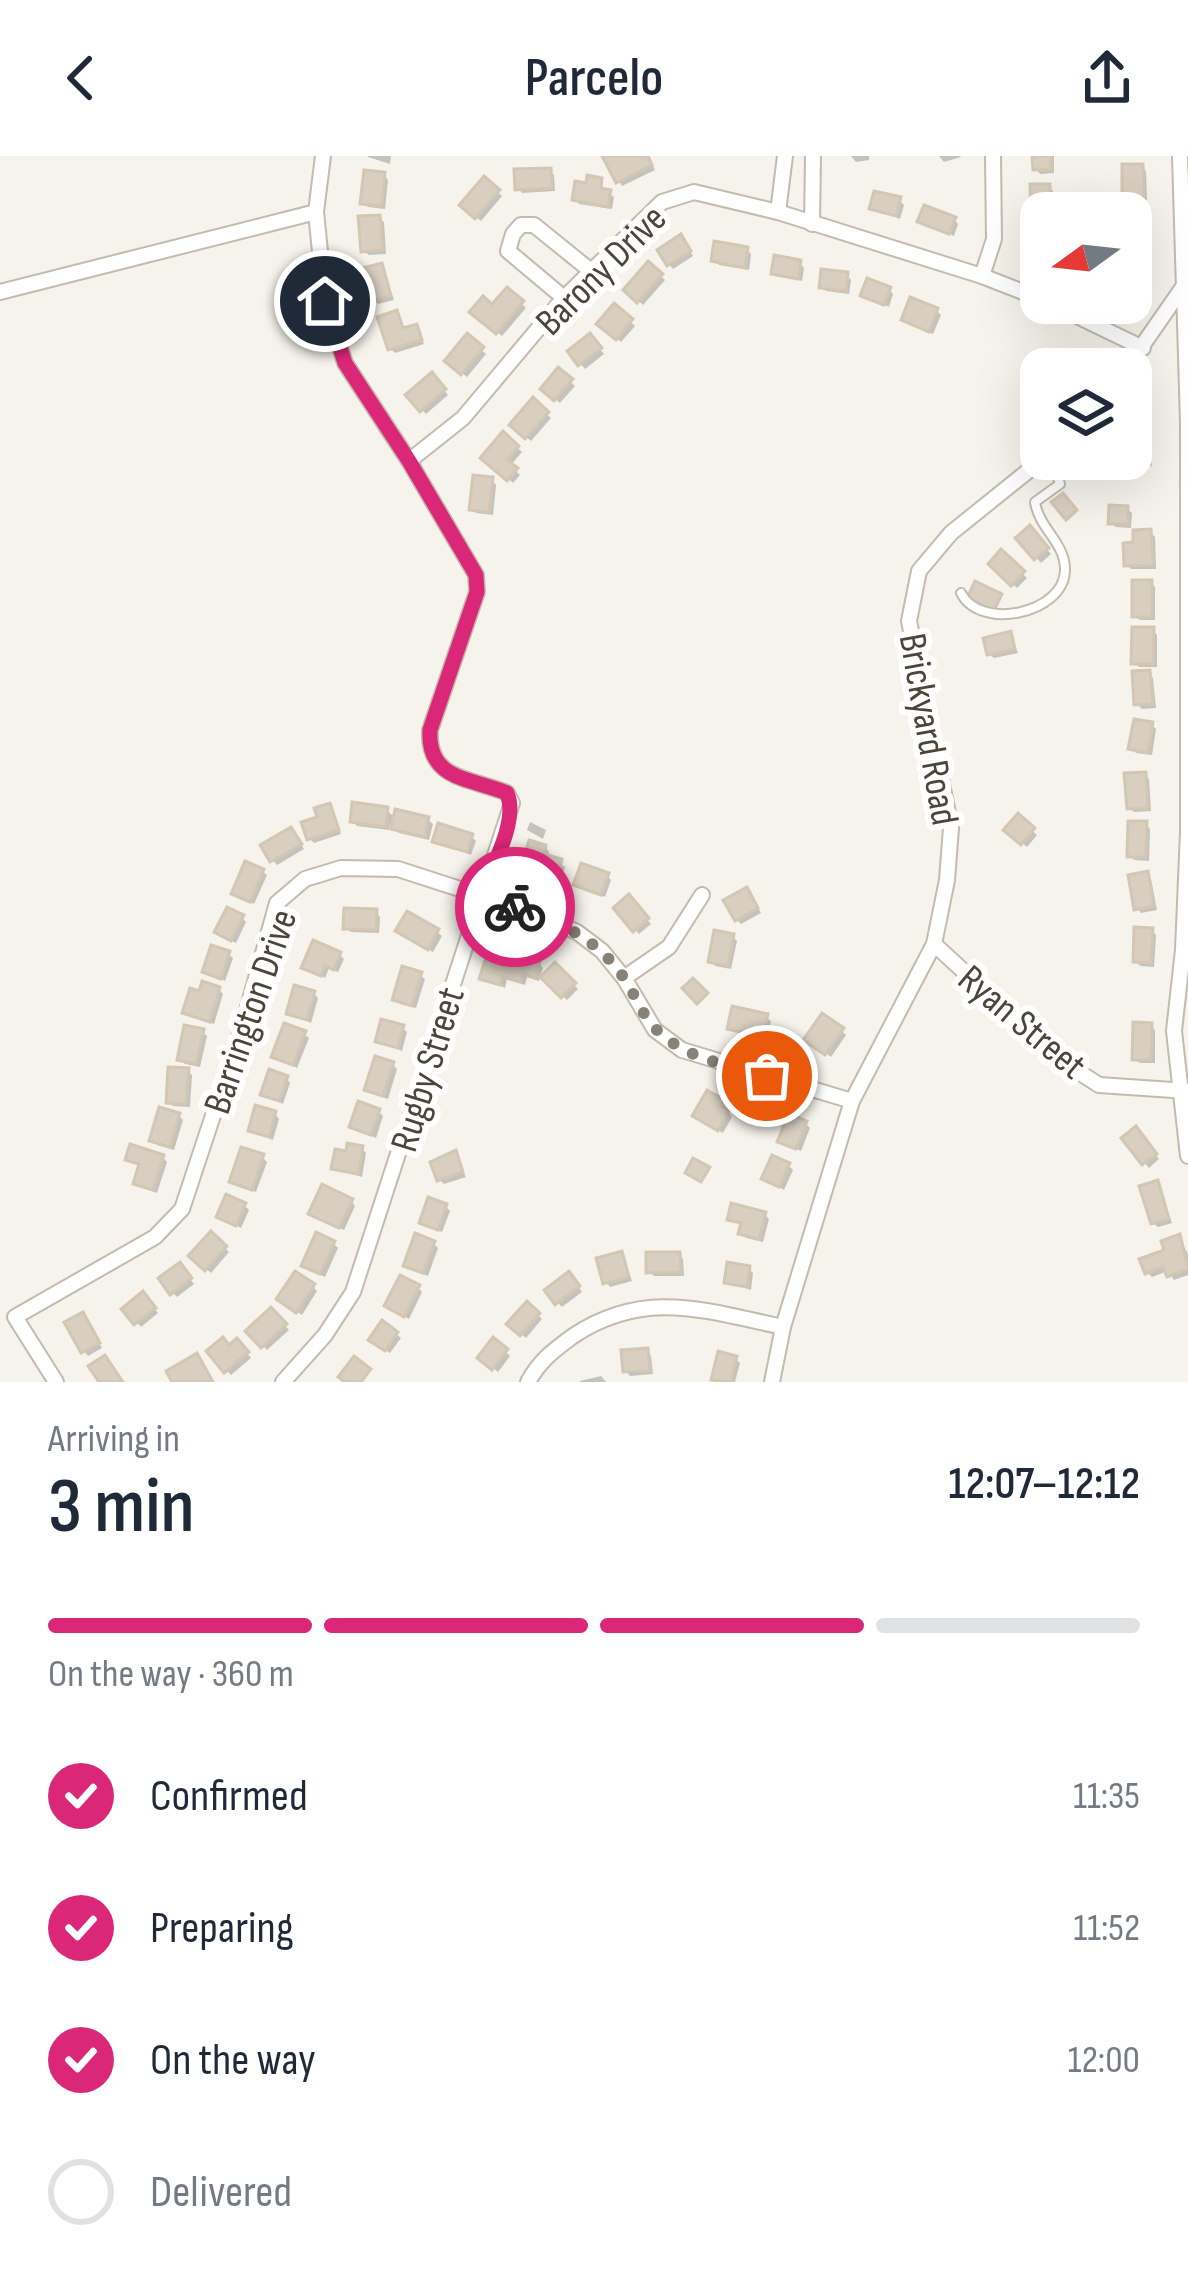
<!DOCTYPE html>
<meta charset="utf-8">
<style>
:root{--surface:#fff;--page:#f6f6f7;--text:#1f2937;--muted:#747a83;--line:#e0e1e3;--accent:#db2777}
body{margin:0;font-family:"Sofia Sans Condensed",sans-serif;background:var(--page);color:var(--text);height:100vh;display:flex;flex-direction:column;font-size:45px;white-space:nowrap}
*{box-sizing:border-box;margin:0}
p{font-size:39px;color:var(--muted)}
.icon{flex:none;width:66px;height:66px;fill:none;stroke:currentColor;stroke-width:2;stroke-linecap:round;stroke-linejoin:round}
.map{position:relative;height:1226px;overflow:hidden}
.side{display:flex;flex-direction:column;background:var(--surface);flex:1}
.side>*{flex:none}
.needle{width:78px;rotate:255deg}
.tools{position:absolute;left:1020px;top:36px;display:grid;gap:24px}
.tools a{display:grid;place-items:center;width:132px;height:132px;border-radius:24px;background:var(--surface);box-shadow:0 12px 48px #0002;font-size:60px}
.pin{position:absolute;display:grid;place-items:center;width:102px;height:102px;color:#fff;margin:-51px;border:6px solid #fff;border-radius:50%;box-shadow:0 3px 12px #0007}
.courier{position:absolute;display:grid;place-items:center;width:120px;height:120px;margin:-60px;border:9px solid #db2777;border-radius:50%;background:#fff;color:#222;box-shadow:0 3px 15px #0007}
.headline em{font-style:normal;font-weight:600}
.headline div{display:flex;flex-direction:column-reverse}
.headline{display:flex;align-items:center;justify-content:space-between;height:204px;padding:0 48px}
h1{font-size:78px;font-weight:600;line-height:90px}
.bar{display:grid;grid-template-columns:repeat(4,1fr);gap:18px 12px;align-content:center;height:144px;padding:0 48px}
.bar i{height:15px;border-radius:9px;background:var(--line)}
.bar .selected{background:var(--accent)}
.bar p{grid-column:span 4}
ol{padding:0 48px;list-style:none}
li{display:flex;align-items:center;gap:36px;height:132px}
li p{margin-inline-start:auto}
li .icon{padding:12px;border-radius:50%;background:var(--accent);color:#fff;stroke-width:4}
li:last-child{color:var(--muted)}
li i{width:66px;height:66px;border:6px solid var(--line);border-radius:50%}
header{display:flex;justify-content:space-between;align-items:center;height:156px;padding:0 48px;background:var(--surface);font-size:54px;font-weight:600}
.map>svg:first-child{display:block}
.shadow{fill:#0003}
.building{fill:#d8cfc1;stroke:#d3c7b4;stroke-width:3}
.lines{fill:none;stroke-linecap:round;stroke-linejoin:round}
.service-casing{stroke:#c2bbae;stroke-width:12}
.minor-casing{stroke:#c2bbae;stroke-width:18}
.service{stroke:#fff;stroke-width:8}
.minor{stroke:#fff;stroke-width:14}
.done{stroke:#878178;stroke-width:12;stroke-dasharray:0 21.6}
.route{stroke:#db2777;stroke-width:15}
.labels{text-anchor:middle;stroke-width:12;stroke-linejoin:round;paint-order:stroke}
.street-label{font-size:39px;fill:#4b4439;stroke:#fff}
</style>
<header><svg class="icon" aria-label="back" viewBox="0 0 24 24"><path d="M15 5l-7 7 7 7"/></svg>Parcelo<svg class="icon" aria-label="share" viewBox="0 0 24 24"><path d="M12 15V3M7 8l5-5 5 5M5 13v7h14v-7"/></svg></header>
<div class="map">
<svg width="1188" height="1226" viewBox="0 0 1188 1226">
<rect width="100%" height="100%" fill="#f6f3ec"/>
<g class="shadow">
<polygon points="391,0 390,8 368,1 368,0"/>
<polygon points="605,0 648,0 655,14 622,30"/>
<polygon points="869,0 869,4 856,6 851,0"/>
<polygon points="939,0 960,0 961,1 944,6"/>
<polygon points="1035,0 1054,0 1054,17 1040,18 1036,13"/>
<polygon points="1142,11 1146,15 1147,44 1130,44 1125,40"/>
<polygon points="550,15 554,19 555,35 522,37 518,32"/>
<polygon points="384,19 388,24 385,53 368,51 363,46"/>
<polygon points="484,24 502,40 481,65 463,49"/>
<polygon points="601,25 604,35 614,41 612,53 579,48 575,43"/>
<polygon points="1048,31 1053,35 1054,57 1041,57 1039,66 1034,61"/>
<polygon points="899,44 904,49 900,63 873,52"/>
<polygon points="379,62 384,66 386,98 369,99 364,95"/>
<polygon points="954,63 958,68 954,80 921,65"/>
<polygon points="1131,64 1146,70 1142,95 1131,94"/>
<polygon points="685,86 693,100 673,113 669,108"/>
<polygon points="747,94 751,98 749,114 719,109 714,104"/>
<polygon points="800,107 804,112 802,125 774,117"/>
<polygon points="648,109 665,124 643,149 627,134"/>
<polygon points="382,110 394,144 378,148 374,144"/>
<polygon points="847,119 851,124 849,138 826,135 822,130"/>
<polygon points="1131,120 1141,126 1136,152 1114,147 1131,147"/>
<polygon points="889,133 893,138 889,151 864,140"/>
<polygon points="507,135 526,152 502,180 473,155 493,152"/>
<polygon points="614,151 635,170 621,186 601,168"/>
<polygon points="937,155 941,159 933,178 904,163"/>
<polygon points="397,158 405,175 416,172 424,188 395,197 391,193"/>
<polygon points="467,181 486,198 467,221 448,205"/>
<polygon points="590,181 604,198 585,213 571,196"/>
<polygon points="559,215 575,230 560,247 544,233"/>
<polygon points="431,220 448,239 426,258 410,240"/>
<polygon points="533,246 551,262 531,285 513,269"/>
<polygon points="503,280 522,296 510,310 520,319 513,327 484,302"/>
<polygon points="1144,282 1148,287 1152,310 1138,312 1133,308"/>
<polygon points="492,324 496,329 493,359 476,357 472,353"/>
<polygon points="1127,353 1132,357 1131,372 1116,371 1111,367"/>
<polygon points="1030,374 1051,398 1041,407 1020,382"/>
<polygon points="1150,376 1155,381 1156,413 1131,413 1127,409 1136,389"/>
<polygon points="1001,398 1027,422 1017,432 992,408"/>
<polygon points="1151,427 1155,431 1155,464 1140,464 1135,460"/>
<polygon points="1153,474 1157,479 1157,511 1139,511 1134,506"/>
<polygon points="1010,479 1018,497 994,502 989,498"/>
<polygon points="1149,517 1153,522 1156,552 1142,553 1137,548"/>
<polygon points="1152,569 1156,573 1152,599 1136,597 1132,592"/>
<polygon points="1145,619 1149,623 1151,655 1134,656 1129,652"/>
<polygon points="329,650 341,678 314,687 310,683"/>
<polygon points="387,654 396,663 428,664 433,668 429,684 399,677 390,668 389,674 357,670 353,665"/>
<polygon points="1018,662 1037,679 1027,691 1008,674"/>
<polygon points="530,666 546,674 543,683 527,674"/>
<polygon points="1146,668 1150,673 1149,705 1134,704 1130,700"/>
<polygon points="295,679 304,693 277,709 273,704"/>
<polygon points="471,680 476,685 471,699 436,685"/>
<polygon points="545,691 549,696 547,702 565,711 561,724 524,711"/>
<polygon points="262,715 267,719 254,748 235,737"/>
<polygon points="1147,718 1151,723 1157,754 1141,757 1137,752"/>
<polygon points="607,720 611,724 605,741 577,728"/>
<polygon points="751,739 761,757 741,768 737,764"/>
<polygon points="629,742 651,768 639,778 617,752"/>
<polygon points="376,756 380,761 379,777 351,776 346,772"/>
<polygon points="242,762 246,766 236,787 222,780"/>
<polygon points="1152,775 1156,779 1154,811 1140,810 1136,805"/>
<polygon points="437,776 442,780 433,796 403,779"/>
<polygon points="733,781 737,785 731,813 715,810 711,805"/>
<polygon points="228,798 233,802 225,825 206,815"/>
<polygon points="339,798 344,803 338,816 329,812 325,822 305,811"/>
<polygon points="539,807 543,812 539,825 527,821 525,829 507,823 505,832 483,822"/>
<polygon points="555,810 578,833 567,844 544,821"/>
<polygon points="420,819 425,823 416,852 400,848 396,843"/>
<polygon points="219,834 223,838 214,868 185,856"/>
<polygon points="314,838 318,842 311,867 289,857"/>
<polygon points="766,861 771,865 767,884 730,872"/>
<polygon points="1151,870 1155,874 1155,907 1140,907 1135,903"/>
<polygon points="402,872 407,876 402,895 378,885"/>
<polygon points="842,875 846,879 831,901 812,887"/>
<polygon points="202,876 207,880 200,911 185,908 180,903"/>
<polygon points="304,878 309,882 297,912 275,900"/>
<polygon points="393,909 397,913 388,943 372,937 367,933"/>
<polygon points="187,915 192,919 190,951 173,950 169,946"/>
<polygon points="286,922 290,927 283,948 263,938"/>
<polygon points="723,947 732,961 723,977 700,964"/>
<polygon points="378,955 383,960 376,982 352,971"/>
<polygon points="275,958 279,963 273,984 251,974"/>
<polygon points="178,959 183,964 174,994 157,989 153,984"/>
<polygon points="806,968 810,972 801,995 781,985"/>
<polygon points="1140,979 1159,1003 1149,1012 1125,983"/>
<polygon points="362,993 366,997 362,1021 334,1012"/>
<polygon points="455,998 466,1021 444,1028 439,1023"/>
<polygon points="262,1001 267,1006 256,1036 233,1025"/>
<polygon points="163,1002 167,1006 157,1037 141,1031 136,1027 142,1010 129,1003"/>
<polygon points="788,1009 793,1014 784,1034 765,1022"/>
<polygon points="1157,1027 1172,1067 1158,1071 1153,1067"/>
<polygon points="351,1045 355,1050 344,1074 316,1061"/>
<polygon points="244,1049 249,1054 241,1072 219,1060"/>
<polygon points="446,1051 450,1055 442,1076 422,1066"/>
<polygon points="764,1058 769,1063 763,1086 746,1082 742,1077 744,1069 730,1063"/>
<polygon points="211,1079 229,1096 211,1117 193,1100"/>
<polygon points="1179,1082 1188,1098 1188,1119 1174,1124 1168,1115 1152,1121 1147,1116"/>
<polygon points="433,1087 438,1092 428,1120 411,1114 407,1109"/>
<polygon points="334,1088 338,1092 325,1121 309,1113"/>
<polygon points="622,1098 632,1125 610,1131 606,1126"/>
<polygon points="679,1099 683,1103 684,1120 654,1120 649,1116"/>
<polygon points="749,1113 753,1117 751,1134 727,1126"/>
<polygon points="184,1115 194,1128 177,1141 173,1137"/>
<polygon points="573,1123 582,1136 562,1151 558,1147"/>
<polygon points="313,1131 317,1135 302,1159 284,1147"/>
<polygon points="418,1132 422,1136 409,1163 392,1154"/>
<polygon points="143,1139 158,1157 141,1171 126,1153"/>
<polygon points="527,1149 542,1163 526,1182 510,1168"/>
<polygon points="271,1155 289,1174 267,1194 249,1175"/>
<polygon points="87,1164 102,1192 88,1200 84,1195"/>
<polygon points="396,1178 401,1182 390,1197 376,1188"/>
<polygon points="237,1186 251,1202 231,1219 210,1195 229,1192"/>
<polygon points="494,1186 510,1200 498,1216 481,1202"/>
<polygon points="647,1195 651,1200 653,1218 630,1220 626,1215"/>
<polygon points="736,1203 740,1207 735,1226 717,1226 714,1223"/>
<polygon points="601,1220 606,1226 580,1226 580,1225"/>
</g>
<g class="building">
<polygon points="602,0 648,0 652,9 616,27"/>
<polygon points="1032,0 1051,0 1051,14 1033,14"/>
<polygon points="1122,8 1143,8 1144,41 1122,41"/>
<polygon points="551,12 552,32 515,34 514,13"/>
<polygon points="364,14 385,16 382,50 360,48"/>
<polygon points="587,19 602,22 601,32 611,34 608,51 572,44 575,25 586,27"/>
<polygon points="484,20 500,34 475,63 459,49"/>
<polygon points="1030,28 1050,28 1051,57 1041,57 1041,62 1031,63"/>
<polygon points="874,35 901,41 896,60 869,53"/>
<polygon points="924,49 956,61 949,78 917,66"/>
<polygon points="380,59 383,94 361,96 358,60"/>
<polygon points="1131,61 1142,63 1139,92 1131,91"/>
<polygon points="681,78 691,95 667,110 657,94"/>
<polygon points="714,85 748,91 745,112 711,105"/>
<polygon points="774,99 801,104 798,123 771,118"/>
<polygon points="648,105 663,118 637,147 623,134"/>
<polygon points="382,107 391,140 371,145 362,112"/>
<polygon points="821,113 848,116 846,135 819,132"/>
<polygon points="867,122 891,131 884,149 860,140"/>
<polygon points="507,131 524,145 496,178 469,156 483,140 492,148"/>
<polygon points="910,141 938,152 929,176 901,164"/>
<polygon points="614,147 633,163 616,184 596,168"/>
<polygon points="397,154 403,172 417,168 422,184 388,194 377,161"/>
<polygon points="467,177 484,191 461,219 444,205"/>
<polygon points="590,177 602,192 578,210 567,195"/>
<polygon points="558,211 573,223 554,245 540,233"/>
<polygon points="432,216 446,233 420,256 405,239"/>
<polygon points="533,241 549,256 525,283 509,269"/>
<polygon points="503,275 519,290 507,304 518,312 507,325 480,302"/>
<polygon points="1145,279 1149,306 1130,309 1131,281"/>
<polygon points="473,319 493,321 489,356 469,354"/>
<polygon points="1063,337 1077,354 1066,364 1051,346"/>
<polygon points="1109,349 1128,350 1128,368 1108,368"/>
<polygon points="1030,369 1049,392 1034,404 1015,382"/>
<polygon points="1151,373 1153,409 1124,410 1123,387 1133,386 1133,374"/>
<polygon points="1001,393 1025,415 1011,430 988,408"/>
<rect x="1132" y="424" width="20" height="37"/>
<polygon points="975,425 1002,438 994,455 967,442"/>
<polygon points="1132,471 1154,471 1153,508 1131,508"/>
<polygon points="1011,475 1015,493 987,499 983,482"/>
<polygon points="1150,514 1153,548 1134,549 1132,515"/>
<polygon points="1134,563 1153,566 1148,597 1128,593"/>
<polygon points="1146,616 1148,652 1127,653 1124,617"/>
<polygon points="352,646 388,651 386,671 350,666"/>
<polygon points="330,647 339,674 307,684 301,666 317,661 314,652"/>
<polygon points="395,653 429,661 425,681 391,673"/>
<polygon points="1018,657 1035,672 1021,689 1003,674"/>
<polygon points="1128,665 1147,665 1146,701 1127,701"/>
<polygon points="438,667 473,678 467,696 432,686"/>
<polygon points="291,671 302,688 270,706 260,689"/>
<polygon points="529,684 546,689 544,698 562,703 557,722 521,712"/>
<polygon points="245,705 264,713 250,746 231,738"/>
<polygon points="581,707 609,717 601,739 573,729"/>
<polygon points="1148,715 1154,750 1134,754 1128,719"/>
<polygon points="747,731 758,752 735,765 723,744"/>
<polygon points="629,738 649,762 633,776 613,752"/>
<polygon points="227,751 244,759 231,785 214,776"/>
<polygon points="344,752 377,753 376,774 343,773"/>
<polygon points="407,755 439,773 428,794 395,775"/>
<polygon points="1134,771 1153,772 1151,807 1133,806"/>
<polygon points="714,774 734,778 728,810 708,806"/>
<polygon points="313,784 341,796 334,814 325,810 321,820 301,812"/>
<polygon points="211,789 230,795 221,823 202,816"/>
<polygon points="490,789 540,805 535,822 523,818 520,826 503,821 500,829 479,823"/>
<polygon points="555,806 576,827 561,842 540,821"/>
<polygon points="402,810 422,816 412,850 392,844"/>
<polygon points="693,822 708,837 697,848 682,832"/>
<polygon points="202,825 220,831 210,866 182,857 190,832 199,835"/>
<polygon points="294,829 315,835 307,864 286,858"/>
<polygon points="732,850 768,858 763,881 727,873"/>
<polygon points="822,857 844,872 825,899 803,884"/>
<polygon points="381,863 404,869 398,892 375,886"/>
<polygon points="1133,866 1152,867 1151,904 1132,904"/>
<polygon points="284,867 306,875 293,909 271,901"/>
<polygon points="184,869 204,873 196,908 177,904"/>
<polygon points="375,900 394,906 383,940 364,934"/>
<polygon points="168,911 189,912 186,948 166,947"/>
<polygon points="269,913 288,920 279,945 260,939"/>
<polygon points="707,934 725,944 722,950 729,954 718,975 692,960"/>
<polygon points="358,945 380,953 371,979 349,971"/>
<polygon points="255,949 276,955 269,981 248,975"/>
<polygon points="159,951 180,957 170,991 149,985"/>
<polygon points="789,957 807,965 796,993 777,986"/>
<polygon points="1136,970 1157,998 1142,1009 1121,982"/>
<polygon points="347,987 363,990 358,1018 331,1013 335,993 346,995"/>
<polygon points="130,988 164,999 153,1034 133,1028 139,1008 125,1004"/>
<polygon points="241,991 264,998 252,1034 229,1026"/>
<polygon points="456,994 463,1016 437,1025 430,1006"/>
<polygon points="772,999 790,1007 779,1031 761,1023"/>
<polygon points="693,1002 710,1011 701,1026 685,1017"/>
<polygon points="1158,1024 1169,1063 1151,1068 1139,1030"/>
<polygon points="322,1028 353,1043 339,1072 308,1058"/>
<polygon points="226,1038 246,1047 236,1070 216,1061"/>
<polygon points="428,1041 447,1048 438,1074 419,1067"/>
<polygon points="731,1047 766,1056 759,1083 738,1078 741,1067 727,1064"/>
<polygon points="211,1075 227,1090 205,1115 188,1100"/>
<polygon points="316,1076 335,1085 320,1118 301,1110"/>
<polygon points="415,1077 435,1085 423,1117 403,1110"/>
<polygon points="1180,1078 1188,1113 1167,1121 1163,1111 1145,1118 1139,1103 1164,1094 1161,1085"/>
<polygon points="622,1095 629,1121 603,1128 596,1102"/>
<polygon points="646,1096 680,1096 681,1116 646,1117"/>
<polygon points="180,1106 192,1122 170,1139 158,1122"/>
<polygon points="727,1106 750,1110 747,1131 724,1127"/>
<polygon points="295,1115 315,1128 296,1157 276,1143"/>
<polygon points="569,1115 580,1130 555,1149 544,1134"/>
<polygon points="400,1119 420,1129 404,1161 384,1150"/>
<polygon points="143,1135 156,1152 134,1169 121,1153"/>
<polygon points="527,1145 540,1157 520,1180 506,1168"/>
<polygon points="271,1151 287,1168 261,1192 245,1175"/>
<polygon points="83,1156 100,1187 81,1197 64,1166"/>
<polygon points="382,1164 398,1176 385,1195 368,1184"/>
<polygon points="223,1181 229,1189 237,1182 249,1196 224,1217 206,1195"/>
<polygon points="493,1181 508,1193 492,1214 477,1202"/>
<polygon points="648,1192 650,1215 623,1216 621,1194"/>
<polygon points="718,1195 737,1200 731,1226 711,1224"/>
<polygon points="197,1197 213,1226 172,1226 166,1215"/>
<polygon points="105,1199 123,1226 99,1226 88,1210"/>
<polygon points="354,1200 371,1213 361,1226 345,1226 338,1221"/>
</g>
<g class="lines">
<defs>
<path id="service" d="M961 437C980 475 1063 458 1065 415 1066 387 1039 373 1035 346L1060 328 1052 303"/>
<g id="minor">
<polyline points="1180,0 1188,267 1188,676 1183,794 1174,875 1188,1000"/>
<polyline points="778,56 785,0"/>
<polyline points="812,68 813,0"/>
<polyline points="982,120 994,83 993,0"/>
<polyline points="0,136 316,56"/>
<polyline points="564,142 508,95 513,78 521,69 534,69 591,115"/>
<polyline points="1050,147 1143,192"/>
<polyline points="1126,213 1183,131"/>
<polyline points="409,305 463,262 564,142 662,46 694,36 778,56 982,120 1041,143"/>
<polyline points="934,788 1060,904 1099,929 1188,935"/>
<polyline points="624,822 669,791 702,739"/>
<polyline points="56,1226 15,1161 155,1081 182,1053 243,869 277,747 305,723 341,712 398,713 528,755 577,776 602,795 624,822 655,874 682,894 852,945"/>
<path d="M283 1226 325 1179 353 1136 512 647 507 637C471 622 427 624 430 574L477 436 476 419 409 305 345 207 325 145 316 56 323 0"/>
<path d="M528 1226C540 1204 553 1195 573 1180 645 1132 706 1155 783 1171"/>
<polyline points="772,1226 783,1171 852,945 934,788 947,724 951,672 909,465 919,415 951,377 1043,303"/>
</g>
</defs>
<use href="#service" class="service-casing"/>
<use href="#minor" class="minor-casing"/>
<use href="#service" class="service"/>
<use href="#minor" class="minor"/>
</g>
<g class="lines">
<path class="done" d="M515 751C560 765 602 785 627 827 637 843 644 862 657 874 685 903 730 909 767 920"/>
<path class="route" d="M325 145 345 207 409 305 476 419 477 436 430 574C427 624 470 622 507 637 519 665 491 713 480 740L515 751"/>
</g>
<g class="labels">
<g class="street-label">
<text transform="translate(600 113) rotate(-45)" y="14">Barony Drive</text>
<text transform="translate(930 573) rotate(80)" y="14">Brickyard Road</text>
<text transform="translate(249 855) rotate(-71)" y="14">Barrington Drive</text>
<text transform="translate(1023 865) rotate(40)" y="14">Ryan Street</text>
<text transform="translate(426 913) rotate(-73)" y="14">Rugby Street</text>
</g>
</g>
</svg>
<div class="tools">
<a><svg class="needle" viewBox="-14 -14 28 28"><path d="M0-13l5 13h-10z" fill="#e53935"/><path d="M0 13l5-13h-10z" fill="#747a83"/></svg></a>
<a><svg class="icon" aria-label="layers" viewBox="0 0 24 24"><path d="M12 4l9 5-9 5-9-5zM3 14l9 5 9-5"/></svg></a>
</div>
<div class="pin" style="left:767px;top:920px;background:#ea580c"><svg class="icon" aria-label="bag" viewBox="0 0 24 24"><path d="M5 8h14l-1 12H6zM9 8a3 3 0 0 1 6 0"/></svg></div>
<div class="pin" style="left:325px;top:145px;background:#1f2937"><svg class="icon" aria-label="home" viewBox="0 0 24 24"><path d="M3 11l9-7 9 7M6 9v11h12V9"/></svg></div>
<div class="courier" style="left:515px;top:751px"><svg class="icon" aria-label="bike" viewBox="0 0 24 24"><circle cx="6" cy="16" r="4"/><circle cx="18" cy="16" r="4"/><path d="M6 16l4-8h5l3 8M10 8l3 8H6M13 5h3"/></svg></div>
</div>
<section class="side">
<div class="headline"><div><h1>3 min</h1><p>Arriving in</p></div><em>12:07–12:12</em></div>
<div class="bar"><i class="selected"></i><i class="selected"></i><i class="selected"></i><i></i><p>On the way · 360 m</p></div>
<ol>
<li><svg class="icon" aria-label="check" viewBox="0 0 24 24"><path d="M5 12l5 5 9-10"/></svg>Confirmed<p>11:35</p></li>
<li><svg class="icon" aria-label="check" viewBox="0 0 24 24"><path d="M5 12l5 5 9-10"/></svg>Preparing<p>11:52</p></li>
<li><svg class="icon" aria-label="check" viewBox="0 0 24 24"><path d="M5 12l5 5 9-10"/></svg>On the way<p>12:00</p></li>
<li><i></i>Delivered</li>
</ol>
</section>
